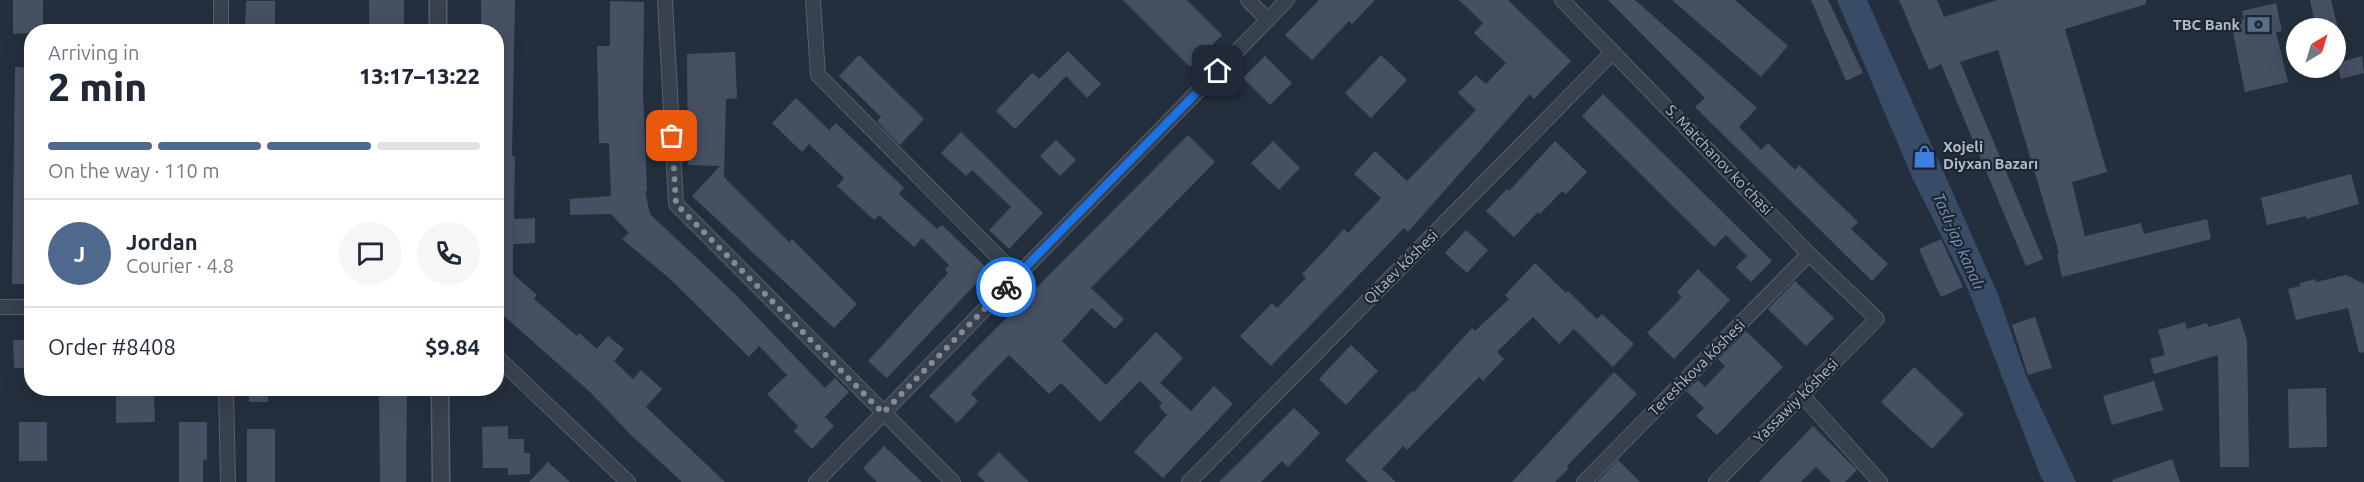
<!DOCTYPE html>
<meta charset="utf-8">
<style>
:root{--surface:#fff;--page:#f6f6f7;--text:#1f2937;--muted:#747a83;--line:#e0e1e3;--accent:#4f688e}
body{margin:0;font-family:Ubuntu,sans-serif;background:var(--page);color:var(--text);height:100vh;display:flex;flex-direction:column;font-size:22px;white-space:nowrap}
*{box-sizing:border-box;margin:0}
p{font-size:20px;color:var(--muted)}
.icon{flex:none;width:33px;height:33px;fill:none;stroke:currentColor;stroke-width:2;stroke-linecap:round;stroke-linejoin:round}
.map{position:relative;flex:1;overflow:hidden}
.side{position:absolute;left:24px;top:24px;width:480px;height:372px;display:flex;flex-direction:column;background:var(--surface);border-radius:24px;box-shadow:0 6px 24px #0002}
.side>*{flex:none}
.needle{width:39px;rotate:38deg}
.controls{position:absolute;left:2286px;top:18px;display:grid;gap:12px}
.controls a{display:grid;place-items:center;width:60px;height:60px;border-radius:50%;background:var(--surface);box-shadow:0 6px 24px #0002;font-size:30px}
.pin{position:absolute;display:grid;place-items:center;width:51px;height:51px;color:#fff;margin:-26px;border-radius:12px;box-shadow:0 3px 9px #0006}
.courier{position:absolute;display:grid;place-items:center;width:60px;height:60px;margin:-30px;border:4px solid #1a73e8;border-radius:50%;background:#fff;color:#222;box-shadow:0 2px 8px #0007}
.head em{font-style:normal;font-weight:800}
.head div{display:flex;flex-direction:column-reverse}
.head{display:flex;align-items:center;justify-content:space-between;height:102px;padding:0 24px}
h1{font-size:39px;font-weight:800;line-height:45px}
.bar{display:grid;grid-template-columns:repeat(4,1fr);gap:9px 6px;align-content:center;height:72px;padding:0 24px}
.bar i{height:8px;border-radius:4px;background:var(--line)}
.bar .active{background:var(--accent)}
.bar p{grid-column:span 4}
.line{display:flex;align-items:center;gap:15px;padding:0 24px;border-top:2px solid var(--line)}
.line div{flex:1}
.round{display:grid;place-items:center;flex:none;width:63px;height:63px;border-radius:32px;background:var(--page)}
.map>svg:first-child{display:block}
.water{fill:#394c67}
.building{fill:#455162}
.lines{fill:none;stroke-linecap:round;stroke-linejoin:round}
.minor-casing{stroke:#565f6c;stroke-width:16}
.tertiary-casing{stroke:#565f6c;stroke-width:19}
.minor{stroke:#38414e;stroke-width:14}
.tertiary{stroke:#38414e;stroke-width:16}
.done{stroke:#828b98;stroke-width:6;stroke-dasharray:0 10.8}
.route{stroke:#1a73e8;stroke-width:8}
.labels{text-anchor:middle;stroke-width:4.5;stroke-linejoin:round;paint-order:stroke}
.poi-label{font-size:15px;font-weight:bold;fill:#b4bcc9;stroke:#1d2633;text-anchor:end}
.street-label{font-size:15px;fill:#b4bcc9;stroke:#1d2633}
.water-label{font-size:16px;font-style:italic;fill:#7c92b1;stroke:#1d2633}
</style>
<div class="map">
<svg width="2364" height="482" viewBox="0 0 2364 482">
<rect width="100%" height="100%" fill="#242f3e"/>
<polygon class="water" points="1837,0 1867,0 1997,292 2027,378 2076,482 2044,482 2040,475 1968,289 1912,177"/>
<g class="building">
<polygon points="13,0 43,0 43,32 13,34"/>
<rect x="369" y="0" width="35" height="32"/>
<polygon points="481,0 515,0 512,156 515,156 514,219 535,218 535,243 513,244 513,274 537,295 534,299 577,336 579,333 597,349 608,336 624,349 614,361 633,379 641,370 662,389 646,407 725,482 682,482 631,435 590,392 496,309 496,32 481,32"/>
<polygon points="1123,0 1187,0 1222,35 1190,67"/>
<polygon points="1319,0 1375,0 1352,24 1349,21 1312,60 1285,35"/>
<polygon points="1459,0 1508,0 1571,61 1534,99 1530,94 1408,232 1404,228 1271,366 1240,336 1272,303 1277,308 1306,278 1302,274 1324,251 1344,229 1348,233 1381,198 1354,174 1375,151 1407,181 1476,110 1458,93 1476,75 1486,84 1506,63 1474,33 1483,23"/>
<polygon points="1608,0 1635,0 1757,108 1739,127 1761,150 1768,143 1795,170 1799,165 1858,222 1851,229 1888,264 1872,281 1695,107 1705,98"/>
<polygon points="1672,0 1735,0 1788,46 1761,77"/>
<polygon points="1811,0 1828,0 1863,73 1846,81"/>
<polygon points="1899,0 1937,0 1944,17 1997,0 2146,0 2146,4 2065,29 2107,172 2072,182 2085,236 2141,223 2144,234 2207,219 2211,239 2062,277 2057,254 2059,253 1998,50 1960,62 2043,259 2026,266 1941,64 1929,70"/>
<polygon points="2310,0 2331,0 2338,28 2316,28"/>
<polygon points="246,1 275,1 275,32 245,32"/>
<polygon points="610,1 644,2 643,92 647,191 645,191 650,214 735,294 825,388 835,378 849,392 825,417 834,426 812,449 794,431 798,426 767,394 787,375 759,346 749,357 669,278 622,239 629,233 611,214 570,215 570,199 611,196 609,143 599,143 597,46 610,46"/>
<polygon points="2276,3 2282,31 2276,32 2288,82 2245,92 2231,22 2244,19 2242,11"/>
<polygon points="1068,51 1101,84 1087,98 1066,76 1015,129 996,111 1032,73 1039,79"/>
<polygon points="735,52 737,98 726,99 724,177 789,242 792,239 857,304 834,328 692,196 720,166 688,165 687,54"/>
<polygon points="859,55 924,119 900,145 877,121 881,117 839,76"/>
<polygon points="1381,55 1407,80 1371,118 1345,93"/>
<polygon points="1265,56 1292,83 1270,105 1243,78"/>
<polygon points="2362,56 2364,73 2341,79 2337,63"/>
<polygon points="15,67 32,68 32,284 12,284"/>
<polygon points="1603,94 1772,261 1751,282 1736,267 1747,256 1726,235 1714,247 1582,116"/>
<polygon points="796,98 829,130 836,123 904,188 899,194 937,229 942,225 989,270 887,378 868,361 948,273 945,269 949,265 922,238 914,247 879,215 874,220 837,186 844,178 809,144 802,152 772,123"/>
<polygon points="961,132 1043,213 1009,249 989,230 1011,207 972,170 966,176 941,153"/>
<polygon points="1188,135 1215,162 1091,288 1124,319 1115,329 1092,308 1062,341 1106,385 1156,332 1183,358 1160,383 1191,411 1214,386 1233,404 1163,478 1134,452 1167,415 1159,407 1162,403 1140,381 1100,422 1061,383 1049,394 1009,355 971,394 978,401 957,423 929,396"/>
<polygon points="1056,140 1076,160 1060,176 1040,156"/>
<polygon points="1273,141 1300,168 1279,190 1251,163"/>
<polygon points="1555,141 1587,172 1566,194 1562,191 1540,214 1538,212 1514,237 1486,211 1507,189 1509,191"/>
<polygon points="2351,174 2359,204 2306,219 2306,216 2267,225 2261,198"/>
<polygon points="1466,230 1488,250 1467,273 1445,253"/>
<polygon points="1941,239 1963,287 1941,297 1919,249"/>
<polygon points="1535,263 1566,293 1568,291 1597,319 1602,314 1634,344 1613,367 1574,329 1559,344 1533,317 1497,352 1504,359 1483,381 1479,377 1407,450 1403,446 1382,469 1396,482 1368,482 1345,460 1412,391 1414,392 1472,328 1475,331 1509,299 1505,295"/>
<polygon points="1698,269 1730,300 1674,359 1647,333 1682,297 1677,292"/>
<polygon points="2346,275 2364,284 2364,352 2359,353 2348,308 2296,320 2288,289 2300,286 2300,283 2315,279 2316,282"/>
<polygon points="1795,281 1834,318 1806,346 1768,309"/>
<polygon points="2035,317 2052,368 2028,375 2012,325"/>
<polygon points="2240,318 2247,341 2249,467 2220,467 2218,355 2154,374 2150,359 2165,355 2158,330 2185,322 2187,329 2207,323 2208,327"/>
<polygon points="1746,331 1783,367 1717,435 1696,416 1704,408 1686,391 1698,380 1705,387 1725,366 1718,359"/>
<polygon points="13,340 32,340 32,368 14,368"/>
<polygon points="1351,345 1378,371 1346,405 1319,379"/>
<polygon points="1914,367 1964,414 1932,449 1881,402"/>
<polygon points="1614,372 1637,394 1567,466 1569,468 1555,482 1512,482"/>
<polygon points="2154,381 2163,410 2112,425 2103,396"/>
<rect x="249" y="388" width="19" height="14"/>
<polygon points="379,388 407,388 406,482 380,482"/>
<polygon points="2326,388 2327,447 2289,448 2288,389"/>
<polygon points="154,394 155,422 116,423 116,395"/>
<polygon points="1294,408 1320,433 1288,467 1282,461 1261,482 1219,482"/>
<rect x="19" y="422" width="28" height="39"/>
<polygon points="179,422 207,422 207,460 203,460 203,482 179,482"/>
<polygon points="508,426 508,439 524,439 524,453 530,453 530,474 508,475 508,468 483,468 482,427"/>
<polygon points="1813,426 1857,470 1845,482 1831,482 1816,467 1801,482 1759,482"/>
<rect x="247" y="429" width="28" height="53"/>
<polygon points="884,446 922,482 877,482 863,468"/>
<polygon points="999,452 1029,482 985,482 977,474"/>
<polygon points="2172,459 2180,482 2113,482 2112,480"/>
<polygon points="1618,460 1640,482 1597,482"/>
<polygon points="548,462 570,482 529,482"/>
</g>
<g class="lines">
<defs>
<g id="minor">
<polyline points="221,0 221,32"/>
<polyline points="665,0 676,204 953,482"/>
<polyline points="813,0 818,75 1017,276"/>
<polyline points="1248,0 1268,20"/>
<polyline points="1562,0 1809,254 1877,319 1716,482"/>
<polyline points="0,307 32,307"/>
<polyline points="496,356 628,482"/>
<polyline points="226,388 228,482"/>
<polyline points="1802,395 1880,482"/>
<polyline points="816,482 1287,0"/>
<polyline points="1189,482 1613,52"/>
<polyline points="1584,482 1809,254"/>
</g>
<g id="tertiary">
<polyline points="438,0 438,32"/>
<polyline points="440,388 441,482"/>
</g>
</defs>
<use href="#minor" class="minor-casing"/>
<use href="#tertiary" class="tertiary-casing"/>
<use href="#minor" class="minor"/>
<use href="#tertiary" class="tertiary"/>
</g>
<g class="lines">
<polyline class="done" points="672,136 676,204 883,413 1006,287"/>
<polyline class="route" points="1006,287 1218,71"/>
</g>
<defs>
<symbol id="bank-bare" viewBox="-9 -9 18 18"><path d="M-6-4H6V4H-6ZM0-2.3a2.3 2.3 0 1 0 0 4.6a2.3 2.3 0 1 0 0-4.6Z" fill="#5c6f8a" stroke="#1d2633" stroke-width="2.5" paint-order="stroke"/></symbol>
<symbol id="shop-bare" viewBox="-9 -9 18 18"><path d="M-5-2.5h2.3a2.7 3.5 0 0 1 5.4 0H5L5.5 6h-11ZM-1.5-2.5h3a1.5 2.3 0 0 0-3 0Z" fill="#3f7fe0" stroke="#1d2633" stroke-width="2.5" paint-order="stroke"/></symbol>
</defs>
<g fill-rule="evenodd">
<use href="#bank-bare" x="2242" y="8" width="33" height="33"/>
<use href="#shop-bare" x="1908" y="140" width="33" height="33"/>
</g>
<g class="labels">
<g class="poi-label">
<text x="2240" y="30">TBC Bank</text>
<text x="1943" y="152" text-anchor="start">Xojeli<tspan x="1943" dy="17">Diyxan Bazarı</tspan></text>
</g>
<g class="street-label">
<text transform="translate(1719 160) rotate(46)" y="5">S. Matchanov ko'chasi</text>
<text transform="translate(1401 267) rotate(-45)" y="5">Qitaev kóshesi</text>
<text transform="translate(1697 368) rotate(-45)" y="5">Tereshkova kóshesi</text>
<text transform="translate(1796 401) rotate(-45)" y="5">Yassawiy kóshesi</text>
</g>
<g class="water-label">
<text transform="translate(1959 241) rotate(66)" y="6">Taslı-jap kanalı</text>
</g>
</g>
</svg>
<div class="controls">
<a><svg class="needle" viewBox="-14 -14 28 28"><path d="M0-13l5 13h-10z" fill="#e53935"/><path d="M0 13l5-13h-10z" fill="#747a83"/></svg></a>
</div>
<div class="pin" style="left:672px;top:136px;background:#ea580c"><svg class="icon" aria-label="bag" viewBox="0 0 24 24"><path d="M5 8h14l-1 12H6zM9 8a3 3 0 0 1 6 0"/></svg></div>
<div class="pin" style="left:1218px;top:71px;background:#1f2937"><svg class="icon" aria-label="home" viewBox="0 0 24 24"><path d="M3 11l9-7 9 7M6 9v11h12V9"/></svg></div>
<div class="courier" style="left:1006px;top:287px"><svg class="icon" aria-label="bike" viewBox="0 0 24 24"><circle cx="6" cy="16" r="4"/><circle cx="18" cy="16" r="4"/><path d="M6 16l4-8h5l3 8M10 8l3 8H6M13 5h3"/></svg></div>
<section class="side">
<div class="head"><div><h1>2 min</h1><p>Arriving in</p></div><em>13:17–13:22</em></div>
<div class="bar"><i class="active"></i><i class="active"></i><i class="active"></i><i></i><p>On the way · 110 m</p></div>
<div class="line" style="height:108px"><b class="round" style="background:var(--accent);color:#fff">J</b><div><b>Jordan</b><p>Courier · 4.8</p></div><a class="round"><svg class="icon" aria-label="chat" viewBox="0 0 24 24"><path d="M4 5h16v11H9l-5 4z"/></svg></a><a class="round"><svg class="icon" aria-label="phone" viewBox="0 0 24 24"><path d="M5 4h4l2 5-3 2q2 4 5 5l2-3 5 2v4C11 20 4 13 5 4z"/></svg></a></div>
<div class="line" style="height:78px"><div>Order #8408</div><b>$9.84</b></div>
</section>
</div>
